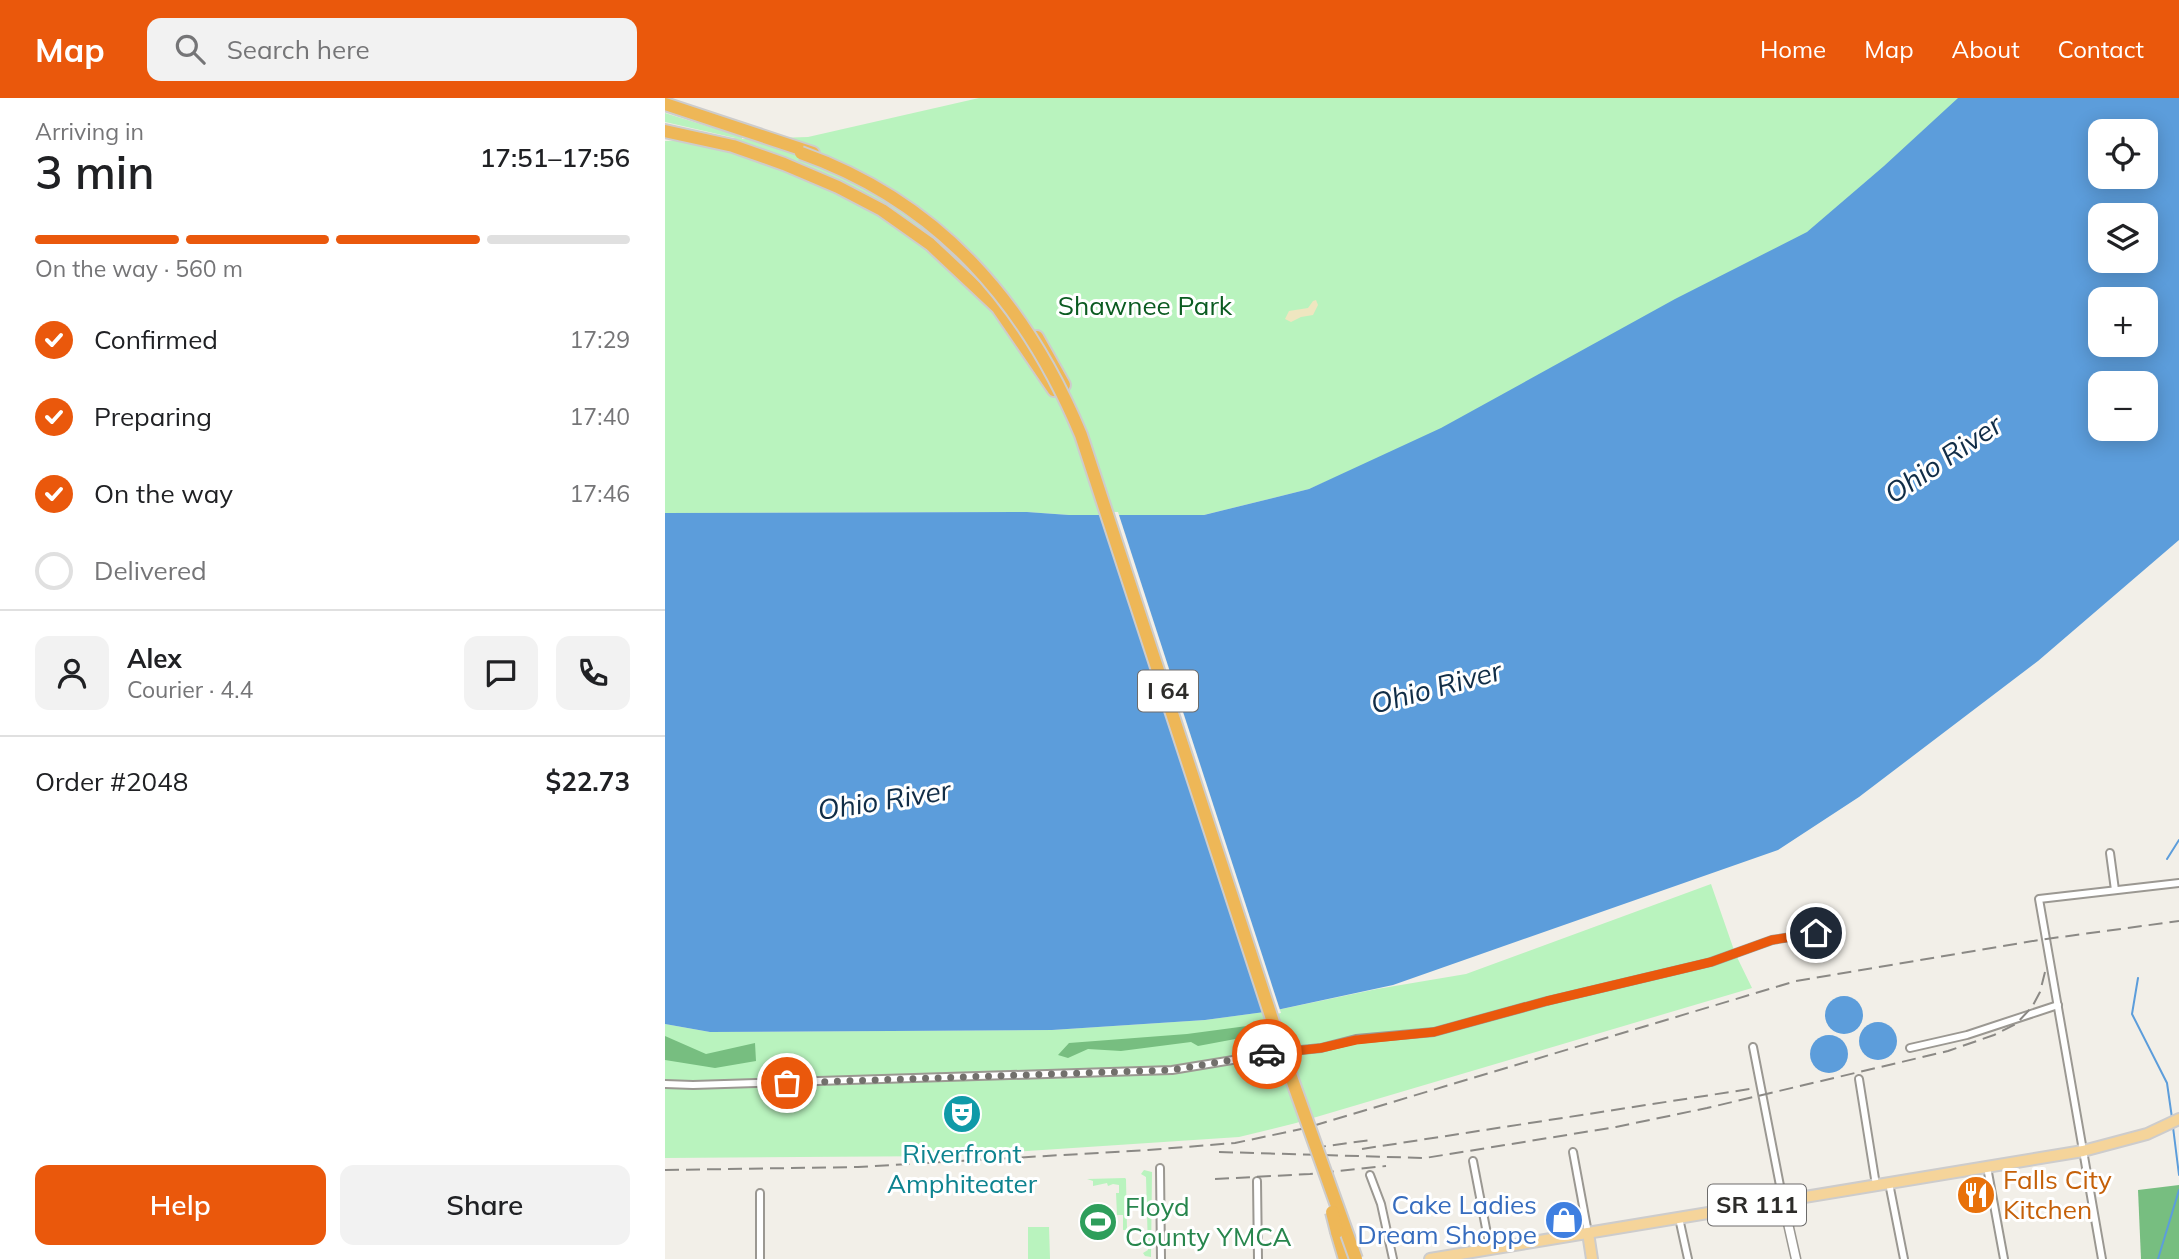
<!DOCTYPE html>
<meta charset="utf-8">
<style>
:root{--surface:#fff;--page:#f2f2f2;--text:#202124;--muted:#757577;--line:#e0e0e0;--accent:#ea580c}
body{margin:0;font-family:Mulish,sans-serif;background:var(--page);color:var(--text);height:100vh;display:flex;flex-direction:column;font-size:26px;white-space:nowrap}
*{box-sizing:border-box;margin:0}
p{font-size:23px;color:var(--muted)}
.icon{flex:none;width:38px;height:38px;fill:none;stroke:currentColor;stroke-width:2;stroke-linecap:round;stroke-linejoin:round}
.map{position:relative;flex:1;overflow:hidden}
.side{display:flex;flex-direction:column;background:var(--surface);width:665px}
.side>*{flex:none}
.controls{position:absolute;left:1423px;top:21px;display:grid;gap:14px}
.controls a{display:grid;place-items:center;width:70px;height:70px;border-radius:14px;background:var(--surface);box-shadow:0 4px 18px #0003;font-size:35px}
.pin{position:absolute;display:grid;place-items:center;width:60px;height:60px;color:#fff;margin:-30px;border:4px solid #fff;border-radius:50%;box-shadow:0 2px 7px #0007}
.courier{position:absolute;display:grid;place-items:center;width:70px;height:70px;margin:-35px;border:5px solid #ea580c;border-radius:50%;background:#fff;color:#222;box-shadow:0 2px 9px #0007}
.head em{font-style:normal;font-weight:600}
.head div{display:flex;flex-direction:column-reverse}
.head{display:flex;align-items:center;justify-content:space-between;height:119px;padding:0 35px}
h1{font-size:46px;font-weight:600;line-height:52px}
.bar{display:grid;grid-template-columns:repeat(4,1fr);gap:10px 7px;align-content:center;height:84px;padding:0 35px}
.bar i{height:9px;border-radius:5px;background:var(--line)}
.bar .selected{background:var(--accent)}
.bar p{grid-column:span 4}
.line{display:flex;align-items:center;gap:18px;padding:0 35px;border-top:2px solid var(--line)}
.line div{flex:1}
.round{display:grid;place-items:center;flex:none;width:74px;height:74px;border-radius:14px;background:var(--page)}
ol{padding:0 35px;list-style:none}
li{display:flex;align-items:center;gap:21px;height:77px}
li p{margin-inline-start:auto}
li .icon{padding:7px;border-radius:50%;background:var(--accent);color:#fff;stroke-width:4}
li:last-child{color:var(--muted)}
li i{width:38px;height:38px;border:4px solid var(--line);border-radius:50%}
.cta{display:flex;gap:14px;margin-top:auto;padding:14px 35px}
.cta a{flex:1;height:80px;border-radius:14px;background:var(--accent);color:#fff;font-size:28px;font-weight:600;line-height:80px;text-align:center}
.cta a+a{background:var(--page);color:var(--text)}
header{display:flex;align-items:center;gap:42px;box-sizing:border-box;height:98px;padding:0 35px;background:var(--accent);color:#fff}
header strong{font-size:33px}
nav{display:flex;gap:38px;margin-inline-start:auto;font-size:24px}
.search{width:490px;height:63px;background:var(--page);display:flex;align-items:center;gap:18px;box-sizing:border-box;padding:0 24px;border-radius:14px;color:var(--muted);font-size:26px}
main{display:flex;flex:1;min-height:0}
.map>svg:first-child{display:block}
.green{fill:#b9f3be}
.forest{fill:#77be80}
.sand{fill:#efe6c0}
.water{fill:#5c9ddb;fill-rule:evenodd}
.pier{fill:#f2efe8}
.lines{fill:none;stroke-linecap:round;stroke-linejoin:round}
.stream{stroke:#5c9ddb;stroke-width:2}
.minor-casing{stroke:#9b9892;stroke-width:10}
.tertiary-casing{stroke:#9b9892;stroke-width:11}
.primary-casing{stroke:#cdcccc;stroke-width:14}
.motorway-casing{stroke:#cdcccc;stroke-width:16}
.minor{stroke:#fff;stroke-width:6}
.tertiary{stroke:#fff;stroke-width:8}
.primary{stroke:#f5d49a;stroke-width:10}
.motorway{stroke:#eeb757;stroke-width:12}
.rail{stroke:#8b8985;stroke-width:2;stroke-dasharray:14 7;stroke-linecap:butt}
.motorway-bridge-casing{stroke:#cdcccc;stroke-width:16;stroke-linecap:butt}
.motorway-bridge{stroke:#eeb757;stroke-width:12}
.done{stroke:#72706c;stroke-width:7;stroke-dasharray:0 12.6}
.route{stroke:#ea580c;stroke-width:9}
.labels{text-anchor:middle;stroke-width:6;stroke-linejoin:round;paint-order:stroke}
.shield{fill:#fff;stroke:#6c6b6a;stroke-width:2}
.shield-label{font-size:24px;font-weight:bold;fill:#2d2c2a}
.park-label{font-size:26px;fill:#0b5b21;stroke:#fff}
.culture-label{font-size:26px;fill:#0d838f;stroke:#fff}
.food-label{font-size:26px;fill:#c56008;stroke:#fff;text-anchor:start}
.shop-label{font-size:26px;fill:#366cbe;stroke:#fff;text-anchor:end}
.leisure-label{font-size:26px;fill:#27864d;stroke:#fff;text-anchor:start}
.water-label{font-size:28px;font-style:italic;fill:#112d47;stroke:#fff}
</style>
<header>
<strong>Map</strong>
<div class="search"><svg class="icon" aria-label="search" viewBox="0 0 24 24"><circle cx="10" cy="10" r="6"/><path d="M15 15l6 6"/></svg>Search here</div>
<nav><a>Home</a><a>Map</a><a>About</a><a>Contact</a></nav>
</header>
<main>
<section class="side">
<div class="head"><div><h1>3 min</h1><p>Arriving in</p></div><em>17:51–17:56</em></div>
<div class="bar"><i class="selected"></i><i class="selected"></i><i class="selected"></i><i></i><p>On the way · 560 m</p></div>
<ol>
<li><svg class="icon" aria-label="check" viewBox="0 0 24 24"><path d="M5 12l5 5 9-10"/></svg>Confirmed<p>17:29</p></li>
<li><svg class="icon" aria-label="check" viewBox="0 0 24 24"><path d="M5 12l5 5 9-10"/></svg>Preparing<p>17:40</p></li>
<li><svg class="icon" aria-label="check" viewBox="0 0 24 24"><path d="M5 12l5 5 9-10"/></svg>On the way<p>17:46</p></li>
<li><i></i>Delivered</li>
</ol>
<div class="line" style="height:126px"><a class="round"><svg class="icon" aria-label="person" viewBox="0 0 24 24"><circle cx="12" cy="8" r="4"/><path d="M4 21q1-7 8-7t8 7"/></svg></a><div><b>Alex</b><p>Courier · 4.4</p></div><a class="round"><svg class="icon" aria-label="chat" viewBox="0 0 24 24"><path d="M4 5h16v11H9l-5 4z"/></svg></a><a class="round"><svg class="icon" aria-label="phone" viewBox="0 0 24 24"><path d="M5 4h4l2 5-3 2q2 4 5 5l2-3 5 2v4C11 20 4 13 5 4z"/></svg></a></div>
<div class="line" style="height:91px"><div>Order #2048</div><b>$22.73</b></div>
<div class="cta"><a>Help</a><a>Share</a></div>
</section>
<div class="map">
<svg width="1514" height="1161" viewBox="0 0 1514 1161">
<rect width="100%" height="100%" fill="#f2efe8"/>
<g class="green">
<polygon points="314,0 1295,0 1231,69 1094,176 925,269 644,391 539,417 404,417 362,414 0,415 0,43 70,40 0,24 0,15 77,39 77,41 143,39"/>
<polygon points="1046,786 1070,855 1087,890 631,1025 574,1039 286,1058 0,1060 0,926 45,934 387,932 540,922 607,913 712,891 801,876"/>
<polygon points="479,1072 487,1074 486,1159 480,1158 478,1155 483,1152 481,1079 476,1076"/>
<polygon points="460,1080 461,1081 462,1132 458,1132 458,1117 452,1117 451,1095 454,1095 454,1087 448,1086 443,1088 442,1085 428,1088 428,1083 422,1081"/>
<polygon points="363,1129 384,1129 385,1161 363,1161"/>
</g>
<g class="forest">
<polygon points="597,926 581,939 533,948 526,944 456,953 423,951 403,960 393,957 404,945 522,936"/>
<polygon points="0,938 41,956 90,945 91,963 50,970 0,962"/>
<polygon points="1514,1087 1514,1161 1476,1161 1473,1092"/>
</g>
<polygon class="sand" points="651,202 653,207 648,217 636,219 626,224 620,221 624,213 643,210 648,203"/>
<g class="water">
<path d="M1293 0H1514V442L1373 563 1194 699 1113 752 728 887 607 913 540 922 387 932 45 934 0 926V415L362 414 404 417H539L644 391 776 330 1010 201 1142 134 1219 68ZM1435 33H1480V79H1435ZM1435 117H1480V163H1435ZM1435 201H1480V247H1435ZM1435 285H1480V331H1435Z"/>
<circle cx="1179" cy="917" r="19"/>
<circle cx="1213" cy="943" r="19"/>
<circle cx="1164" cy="956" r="19"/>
</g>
<polygon class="pier" points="438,414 453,414 616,915 601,918"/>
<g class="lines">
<g class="stream">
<polyline points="1502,761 1514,742"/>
<polyline points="1473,880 1467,916 1502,985 1507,1020"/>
<polyline points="1508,1029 1514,1077"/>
<polyline points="1493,1161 1514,1092"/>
</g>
<defs>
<g id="minor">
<polyline points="1445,755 1450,792"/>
<polyline points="1088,949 1118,1103"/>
<polyline points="1245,950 1302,937 1393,907"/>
<polyline points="1194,981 1211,1087"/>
<polyline points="0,986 28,987 507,972 616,954 656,950 691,941 769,934 882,903 1046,864 1107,842 1151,835"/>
<polyline points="908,1054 923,1135"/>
<polyline points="808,1063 825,1151"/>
<polyline points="1322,1069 1339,1161"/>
<polyline points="495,1070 496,1161"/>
<polyline points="705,1077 716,1106 728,1161"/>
<polyline points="592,1083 593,1161"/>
<polyline points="1224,1085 1239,1161"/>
<polyline points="1014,1120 1023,1161"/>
<polyline points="95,1161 95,1095"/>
<polyline points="1437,1161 1374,801 1514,785"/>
</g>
<polyline id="tertiary" points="1118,1103 1131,1161"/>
<g id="primary">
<polyline points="923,1135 927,1161"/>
<polyline points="765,1161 1418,1053 1482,1036 1514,1021"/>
</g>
<g id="motorway">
<polyline points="0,6 148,55"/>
<polyline points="0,33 68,48 119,66 173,89 217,112 265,146 333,210 389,292"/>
<polyline points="372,239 399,287"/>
<polyline points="672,1134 680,1161"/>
</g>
</defs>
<use href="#minor" class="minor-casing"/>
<use href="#tertiary" class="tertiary-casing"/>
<use href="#primary" class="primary-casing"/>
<use href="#motorway" class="motorway-casing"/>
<use href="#minor" class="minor"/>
<use href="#tertiary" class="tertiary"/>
<use href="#primary" class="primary"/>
<use href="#motorway" class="motorway"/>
<g class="rail">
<polyline points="647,1050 706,1042"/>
<polyline points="697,1051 1091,990"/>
<polyline points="554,1054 760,1060 951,1029 1042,1010 1283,953 1329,937 1351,926 1367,909 1375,894 1380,874"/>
<polyline points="0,1072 193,1069 483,1052 570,1045 641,1030 1131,883 1374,842 1514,823"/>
<polyline points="550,1081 645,1076 721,1068"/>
</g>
<defs>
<g id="motorway-bridge">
<path d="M136 55C274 104 361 205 416 337L624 973 691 1161"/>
<polyline points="667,1114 672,1134"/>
</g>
</defs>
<use href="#motorway-bridge" class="motorway-bridge-casing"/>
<use href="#motorway-bridge" class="motorway-bridge"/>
</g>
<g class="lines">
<polyline class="done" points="122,985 507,972 602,956"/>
<polyline class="route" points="602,956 656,950 691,942 769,934 882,903 1046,864 1107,842 1151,835"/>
</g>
<defs>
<symbol id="theatre-disc" viewBox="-11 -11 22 22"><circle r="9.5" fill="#0f9aa8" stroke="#fff"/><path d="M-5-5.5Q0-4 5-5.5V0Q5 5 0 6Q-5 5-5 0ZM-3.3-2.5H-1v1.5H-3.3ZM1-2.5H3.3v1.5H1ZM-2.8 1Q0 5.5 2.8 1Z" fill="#fff"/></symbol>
<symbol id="restaurant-disc" viewBox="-11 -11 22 22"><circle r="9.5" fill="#e8710a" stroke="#fff"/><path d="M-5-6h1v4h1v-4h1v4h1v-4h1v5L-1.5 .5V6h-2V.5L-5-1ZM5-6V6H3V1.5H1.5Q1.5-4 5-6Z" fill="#fff"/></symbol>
<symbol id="shop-disc" viewBox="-11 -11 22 22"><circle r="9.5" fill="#3f7fe0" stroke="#fff"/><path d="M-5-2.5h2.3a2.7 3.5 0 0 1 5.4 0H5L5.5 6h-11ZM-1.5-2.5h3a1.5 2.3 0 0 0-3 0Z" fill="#fff"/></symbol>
<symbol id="stadium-disc" viewBox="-11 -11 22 22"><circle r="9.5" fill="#2e9e5b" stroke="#fff"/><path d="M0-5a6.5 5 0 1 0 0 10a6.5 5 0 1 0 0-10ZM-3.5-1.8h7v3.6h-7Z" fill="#fff"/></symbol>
</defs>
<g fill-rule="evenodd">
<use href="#theatre-disc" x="275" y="994" width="44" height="44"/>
<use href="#restaurant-disc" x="1289" y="1075" width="44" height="44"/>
<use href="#shop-disc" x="877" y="1100" width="44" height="44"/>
<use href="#stadium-disc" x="411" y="1102" width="44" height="44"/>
</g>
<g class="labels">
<g class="shield">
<rect x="473" y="572.5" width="60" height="41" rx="5"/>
<rect x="1043" y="1086.5" width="98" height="41" rx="5"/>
</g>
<g class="shield-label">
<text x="503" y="601">I 64</text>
<text x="1092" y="1115">SR 111</text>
</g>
<g class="park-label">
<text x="480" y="217">Shawnee Park</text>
</g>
<g class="culture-label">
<text x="297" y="1065">Riverfront<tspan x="297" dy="30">Amphiteater</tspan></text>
</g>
<g class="food-label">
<text x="1338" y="1091">Falls City<tspan x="1338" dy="30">Kitchen</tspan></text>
</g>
<g class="shop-label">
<text x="872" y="1116">Cake Ladies<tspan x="872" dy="30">Dream Shoppe</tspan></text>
</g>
<g class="leisure-label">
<text x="460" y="1118">Floyd<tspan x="460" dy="30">County YMCA</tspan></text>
</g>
<g class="water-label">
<text transform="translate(1278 361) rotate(-34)" y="10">Ohio River</text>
<text transform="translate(771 589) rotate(-15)" y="10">Ohio River</text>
<text transform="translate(219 702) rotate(-9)" y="10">Ohio River</text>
</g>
</g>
</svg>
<div class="controls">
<a><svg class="icon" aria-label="locate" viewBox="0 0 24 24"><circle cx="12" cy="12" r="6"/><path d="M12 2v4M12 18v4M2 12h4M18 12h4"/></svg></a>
<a><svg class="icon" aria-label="layers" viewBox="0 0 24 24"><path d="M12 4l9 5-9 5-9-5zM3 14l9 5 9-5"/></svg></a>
<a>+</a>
<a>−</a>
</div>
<div class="pin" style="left:122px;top:985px;background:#ea580c"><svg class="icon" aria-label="bag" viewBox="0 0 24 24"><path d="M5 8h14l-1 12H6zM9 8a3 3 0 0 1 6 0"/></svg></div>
<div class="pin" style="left:1151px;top:835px;background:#1f2937"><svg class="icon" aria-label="home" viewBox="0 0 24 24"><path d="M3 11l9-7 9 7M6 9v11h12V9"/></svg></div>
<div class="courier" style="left:602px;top:956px"><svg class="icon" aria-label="car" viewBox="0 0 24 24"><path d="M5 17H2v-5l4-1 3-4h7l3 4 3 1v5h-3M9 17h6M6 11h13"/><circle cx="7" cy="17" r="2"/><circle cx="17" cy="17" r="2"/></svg></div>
</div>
</main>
